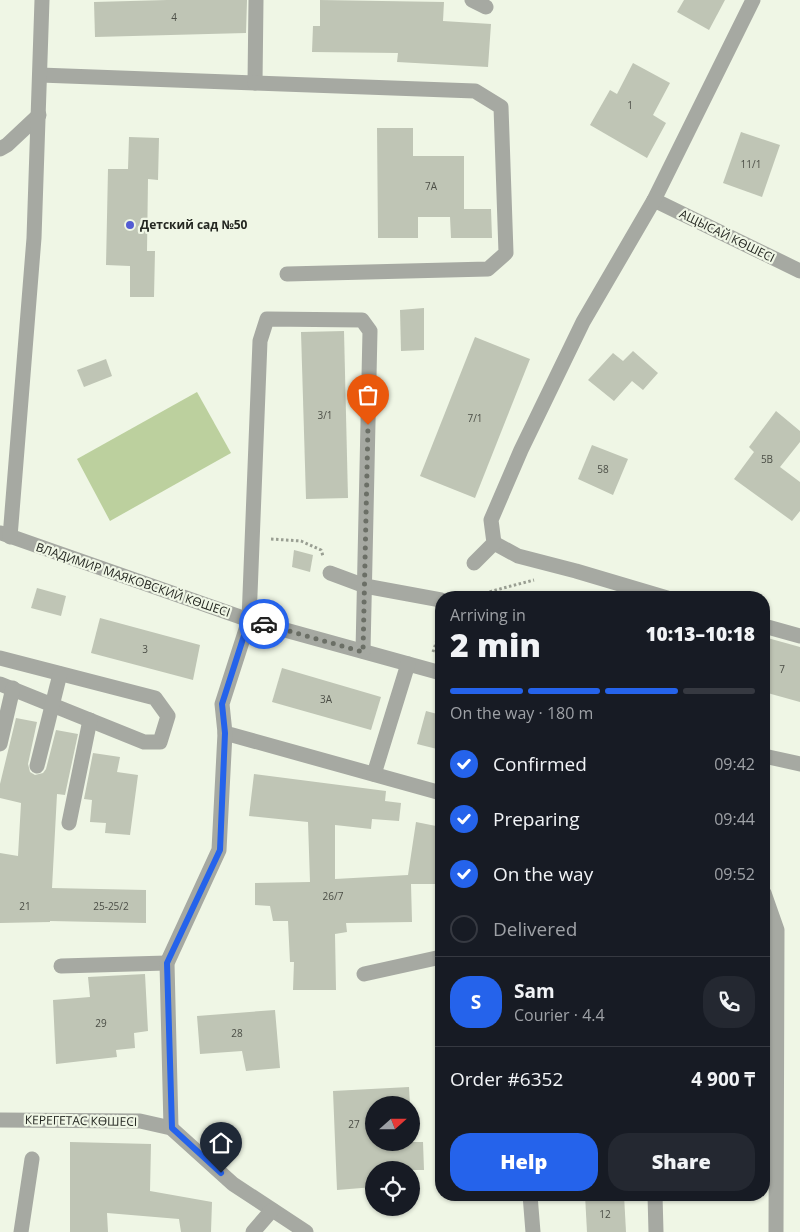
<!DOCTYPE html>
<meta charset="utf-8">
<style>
:root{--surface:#171b24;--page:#242831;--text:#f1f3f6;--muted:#9ea1a6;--line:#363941;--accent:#2563eb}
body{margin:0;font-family:"Open Sans",sans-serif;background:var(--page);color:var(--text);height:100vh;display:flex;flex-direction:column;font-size:19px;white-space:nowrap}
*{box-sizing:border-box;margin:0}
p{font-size:16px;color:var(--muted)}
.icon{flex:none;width:28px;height:28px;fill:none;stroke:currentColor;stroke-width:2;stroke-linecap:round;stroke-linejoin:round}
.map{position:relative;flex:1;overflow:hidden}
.panel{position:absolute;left:435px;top:591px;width:335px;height:610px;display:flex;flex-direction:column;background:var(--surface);border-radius:20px;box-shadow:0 1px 4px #0004}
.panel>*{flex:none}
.needle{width:32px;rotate:69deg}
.controls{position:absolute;left:365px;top:1096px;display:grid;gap:10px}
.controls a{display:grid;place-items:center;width:55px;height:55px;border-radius:50%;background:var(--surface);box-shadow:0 1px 4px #0004;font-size:25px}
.pin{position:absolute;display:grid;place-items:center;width:42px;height:42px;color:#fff;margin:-51px -21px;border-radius:50% 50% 50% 0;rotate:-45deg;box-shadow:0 0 5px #0007}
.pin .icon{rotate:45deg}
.courier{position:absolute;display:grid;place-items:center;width:50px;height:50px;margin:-25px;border:4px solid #2563eb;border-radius:50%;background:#fff;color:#222;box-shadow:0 1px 6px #0007}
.headline em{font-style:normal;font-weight:800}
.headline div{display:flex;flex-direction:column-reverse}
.headline{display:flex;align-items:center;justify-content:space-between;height:85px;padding:0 15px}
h1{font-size:32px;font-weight:800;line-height:38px}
.bar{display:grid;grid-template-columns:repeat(4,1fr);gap:8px 5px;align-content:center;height:60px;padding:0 15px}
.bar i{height:6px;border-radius:4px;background:var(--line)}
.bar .selected{background:var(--accent)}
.bar p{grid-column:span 4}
.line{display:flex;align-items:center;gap:12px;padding:0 15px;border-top:1px solid var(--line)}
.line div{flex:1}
.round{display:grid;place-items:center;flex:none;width:52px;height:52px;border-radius:20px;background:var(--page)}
ol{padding:0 15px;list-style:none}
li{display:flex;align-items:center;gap:15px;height:55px}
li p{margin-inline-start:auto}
li .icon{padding:5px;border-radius:50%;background:var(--accent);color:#fff;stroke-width:4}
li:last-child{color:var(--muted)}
li i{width:28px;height:28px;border:2px solid var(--line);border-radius:50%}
.action{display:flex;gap:10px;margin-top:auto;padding:10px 15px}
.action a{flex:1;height:58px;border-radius:20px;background:var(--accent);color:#fff;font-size:20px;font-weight:800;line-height:58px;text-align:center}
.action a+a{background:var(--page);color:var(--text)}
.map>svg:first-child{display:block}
.green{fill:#bcd09e}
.building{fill:#bfc5b5}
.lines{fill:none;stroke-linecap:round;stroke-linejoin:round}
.path{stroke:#999e92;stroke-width:3;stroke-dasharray:2.5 2.5;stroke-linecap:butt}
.minor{stroke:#a6a9a2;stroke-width:15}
.done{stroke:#6b6f66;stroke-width:5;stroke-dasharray:0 9}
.route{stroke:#2563eb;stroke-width:6}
.poi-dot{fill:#535cd3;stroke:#eff6e5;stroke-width:2}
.labels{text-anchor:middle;stroke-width:4.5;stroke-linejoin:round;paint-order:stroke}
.number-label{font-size:10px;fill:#4b4e46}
.poi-label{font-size:12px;font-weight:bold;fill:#242721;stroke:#eff6e5;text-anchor:start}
.street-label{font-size:12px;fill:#242721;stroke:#eff6e5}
</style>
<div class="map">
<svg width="800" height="1232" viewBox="0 0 800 1232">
<rect width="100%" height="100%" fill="#eff6e5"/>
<polygon class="green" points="197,392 231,453 110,521 77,459"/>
<g class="building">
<polygon points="167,0 247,0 246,33 95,37 94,2"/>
<polygon points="320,0 444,2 443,21 491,24 488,67 397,62 398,53 312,52 313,26 320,26"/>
<polygon points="684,0 725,0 709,30 677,12"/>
<polygon points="633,63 670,83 653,115 666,123 647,158 590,125 610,90 617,94"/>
<polygon points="377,128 413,128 413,156 464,156 464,209 491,209 492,238 451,238 450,217 418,217 418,238 378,238"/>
<polygon points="741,132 780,145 762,197 723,183"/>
<polygon points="129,137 159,138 158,180 148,179 147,251 155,251 154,297 130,297 130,266 106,265 108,169 128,169"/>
<polygon points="424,308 424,350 401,351 400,310"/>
<polygon points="344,331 348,498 306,499 301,332"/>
<polygon points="475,337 530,359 475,498 420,476"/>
<polygon points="633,351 658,373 643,390 632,381 614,401 588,380 613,353 623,361"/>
<polygon points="106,359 112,376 84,387 77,370"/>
<polygon points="776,411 800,431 800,442 780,467 800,482 800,511 792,521 734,479 754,452 749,447"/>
<polygon points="592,445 628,459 613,495 578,479"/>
<polygon points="294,550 313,555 310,572 292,567"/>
<polygon points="37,588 66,596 61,616 31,608"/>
<polygon points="100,618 200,645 193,680 91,653"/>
<polygon points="764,637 800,647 800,702 764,692"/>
<polygon points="282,668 381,697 371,730 272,702"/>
<polygon points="426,711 441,715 441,750 417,744"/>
<polygon points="16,718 37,722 28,764 30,772 35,775 43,773 46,769 56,730 78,734 65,795 57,794 52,888 146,890 146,923 50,921 50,922 0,923 0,853 18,856 21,803 0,798 0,784"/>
<polygon points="93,753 120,757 117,772 138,775 130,835 105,833 106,823 90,822 92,800 84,799"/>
<polygon points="254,774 386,791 385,801 401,803 399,821 372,819 371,829 335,825 335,879 408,875 416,822 441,827 441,884 411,884 412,922 346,923 347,932 335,934 336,990 293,990 294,962 290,962 288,921 273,921 270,906 255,905 255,883 310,882 308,822 249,816"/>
<polygon points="145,974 148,1031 134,1033 135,1048 116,1050 117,1057 56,1064 53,1000 90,997 88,977"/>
<polygon points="275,1010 280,1068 246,1071 242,1051 200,1054 197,1016"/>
<polygon points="409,1087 410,1105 374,1105 374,1142 423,1142 424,1170 374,1170 374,1187 337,1190 333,1091"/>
<polygon points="70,1142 151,1144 150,1191 212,1202 211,1232 181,1232 179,1219 107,1213 108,1232 70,1232"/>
<polygon points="585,1195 624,1195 626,1232 587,1232"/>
</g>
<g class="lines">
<g class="path">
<polyline points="271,539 301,541 321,550 323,556"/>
<polyline points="476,598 492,591 534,580"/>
<polyline points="433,652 441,628"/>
</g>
<g class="minor">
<polyline points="472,0 486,7"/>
<polyline points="40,75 255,83 256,0"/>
<polyline points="255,83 475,91 501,107 506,253 488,269 287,274"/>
<polyline points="0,149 7,145 39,115"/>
<polyline points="654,200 800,271"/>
<polyline points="1,533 249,620 441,673"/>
<polyline points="10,537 34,238 42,0"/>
<polyline points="494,543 518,556 576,571 667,598"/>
<polyline points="474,563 494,543 491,520 521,450 583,322 654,200 753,0"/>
<polyline points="330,573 365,586 441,600"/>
<polyline points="764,626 800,636"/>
<polyline points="363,651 370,331 362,320 267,319 260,341 249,620 222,704 225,733 441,793"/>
<polyline points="0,658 155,698 168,716 160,742 144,742 0,684"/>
<polyline points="0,744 13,688"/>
<polyline points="764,756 800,764"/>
<polyline points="37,766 60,674"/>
<polyline points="374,774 408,664"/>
<polyline points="69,823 90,720"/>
<polyline points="764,893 777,930 776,1232"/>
<polyline points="61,966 167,963"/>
<polyline points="364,974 441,957"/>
<polyline points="0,1120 140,1121 171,1128 233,1184 306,1232"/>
<polyline points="171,1128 167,963 219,850 225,733"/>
<polyline points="530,1195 533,1232"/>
<polyline points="655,1195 656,1232"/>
<polyline points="21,1232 32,1159"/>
<polyline points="253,1232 272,1210"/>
</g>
</g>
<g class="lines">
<polyline class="done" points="264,624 363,652 368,425"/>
<polyline class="route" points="221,1173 172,1128 167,963 220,850 225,733 222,704 249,620 264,624"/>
</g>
<circle class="poi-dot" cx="130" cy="225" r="5"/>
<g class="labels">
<g class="number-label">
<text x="174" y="21">4</text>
<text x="630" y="109">1</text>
<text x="751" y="168">11/1</text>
<text x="431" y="190">7А</text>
<text x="325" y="419">3/1</text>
<text x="475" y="422">7/1</text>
<text x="767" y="463">5В</text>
<text x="603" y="473">58</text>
<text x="145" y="653">3</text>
<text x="782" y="673">7</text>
<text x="326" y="703">3А</text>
<text x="333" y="900">26/7</text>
<text x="25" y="910">21</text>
<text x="111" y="910">25-25/2</text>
<text x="101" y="1027">29</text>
<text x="237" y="1037">28</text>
<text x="354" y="1128">27</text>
<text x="605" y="1218">12</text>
</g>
<g class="poi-label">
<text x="140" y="229">Детский сад №50</text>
</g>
<g class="street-label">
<text transform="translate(727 236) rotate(26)" y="4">АЩЫСАЙ КӨШЕСІ</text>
<text transform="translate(133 580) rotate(19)" y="4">ВЛАДИМИР МАЯКОВСКИЙ КӨШЕСІ</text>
<text transform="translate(81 1121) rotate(1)" y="4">КЕРЕГЕТАС КӨШЕСІ</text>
</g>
</g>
</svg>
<div class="controls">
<a><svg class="needle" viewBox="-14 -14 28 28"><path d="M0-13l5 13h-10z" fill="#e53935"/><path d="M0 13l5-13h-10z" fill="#9ea1a6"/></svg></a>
<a><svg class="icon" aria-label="locate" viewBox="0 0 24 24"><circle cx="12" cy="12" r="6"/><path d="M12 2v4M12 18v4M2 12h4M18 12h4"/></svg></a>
</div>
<div class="pin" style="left:368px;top:425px;background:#ea580c"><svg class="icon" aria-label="bag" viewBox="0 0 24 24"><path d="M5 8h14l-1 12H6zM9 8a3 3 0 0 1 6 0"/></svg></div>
<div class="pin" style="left:221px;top:1173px;background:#1f2937"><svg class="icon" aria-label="home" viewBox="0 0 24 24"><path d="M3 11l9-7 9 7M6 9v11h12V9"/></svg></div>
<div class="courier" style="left:264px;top:624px"><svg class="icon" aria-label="car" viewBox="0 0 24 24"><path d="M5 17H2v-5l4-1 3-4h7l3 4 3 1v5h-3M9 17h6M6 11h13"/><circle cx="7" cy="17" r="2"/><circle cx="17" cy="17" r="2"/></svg></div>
<section class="panel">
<div class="headline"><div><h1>2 min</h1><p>Arriving in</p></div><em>10:13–10:18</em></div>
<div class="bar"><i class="selected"></i><i class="selected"></i><i class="selected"></i><i></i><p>On the way · 180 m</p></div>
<ol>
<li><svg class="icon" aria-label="check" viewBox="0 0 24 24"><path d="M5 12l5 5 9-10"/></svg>Confirmed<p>09:42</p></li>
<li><svg class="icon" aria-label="check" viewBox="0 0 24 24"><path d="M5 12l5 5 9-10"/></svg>Preparing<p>09:44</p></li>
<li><svg class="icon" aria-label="check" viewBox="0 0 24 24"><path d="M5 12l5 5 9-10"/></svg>On the way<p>09:52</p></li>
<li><i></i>Delivered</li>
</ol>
<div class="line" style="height:90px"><b class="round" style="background:var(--accent);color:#fff">S</b><div><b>Sam</b><p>Courier · 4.4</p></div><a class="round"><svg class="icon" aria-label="phone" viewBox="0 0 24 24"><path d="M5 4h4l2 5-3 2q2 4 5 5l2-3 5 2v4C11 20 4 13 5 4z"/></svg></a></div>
<div class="line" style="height:65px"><div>Order #6352</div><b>4 900 ₸</b></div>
<div class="action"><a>Help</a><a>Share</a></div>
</section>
</div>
